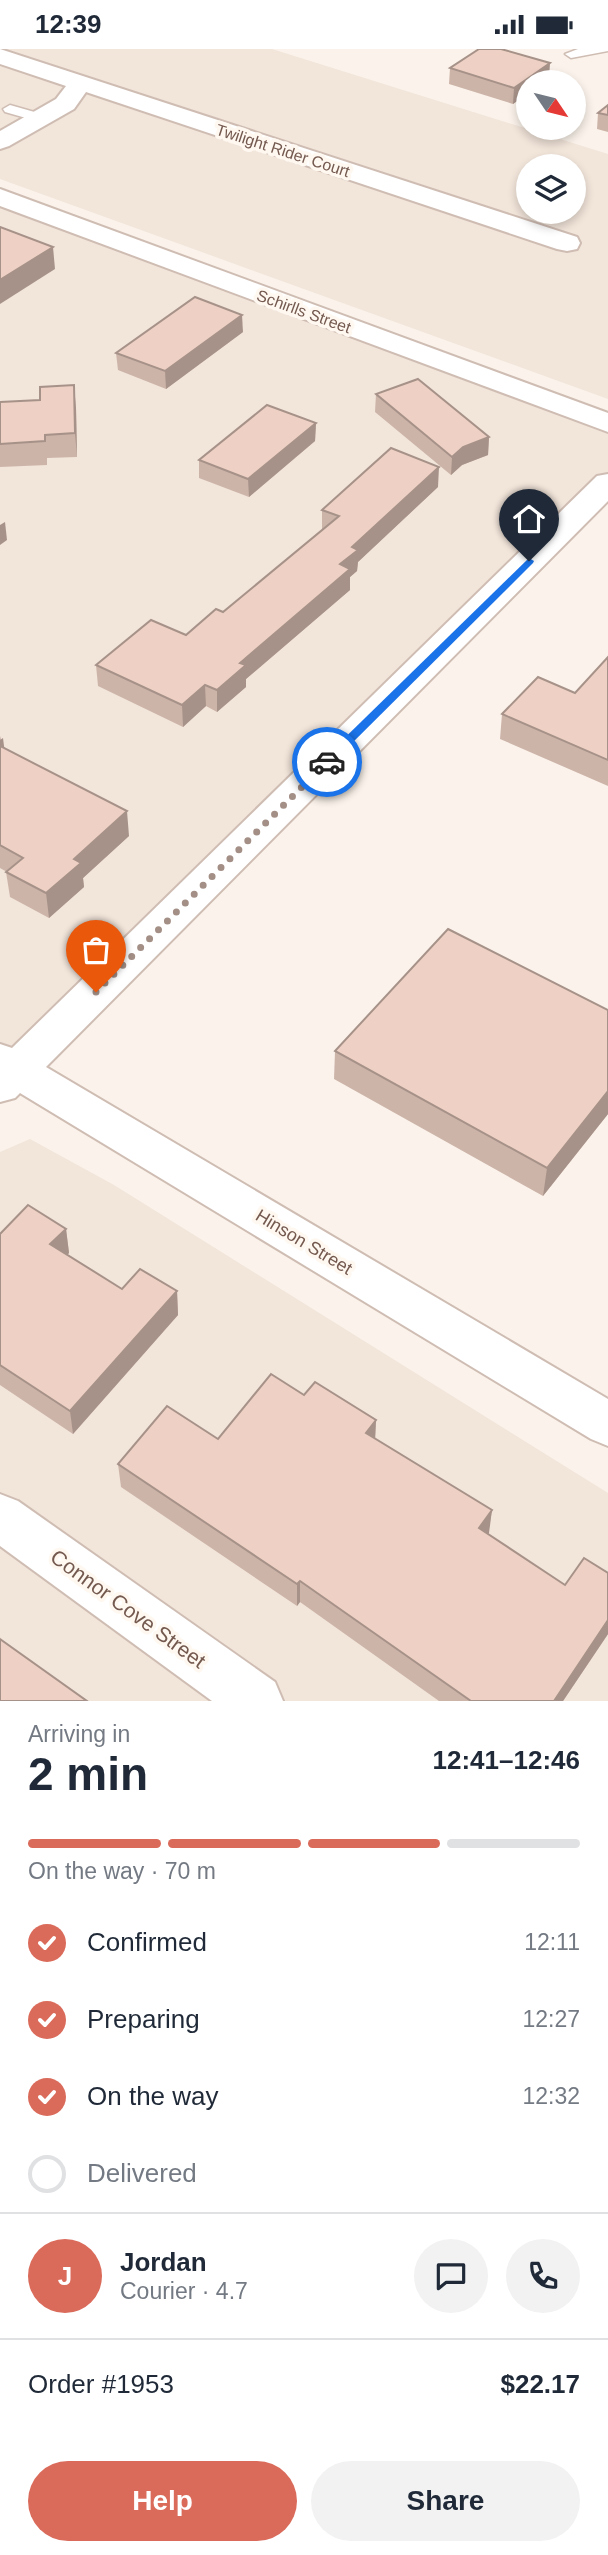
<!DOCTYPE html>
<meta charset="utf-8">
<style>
:root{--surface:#fff;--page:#f2f2f3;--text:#1f2937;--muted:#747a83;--line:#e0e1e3;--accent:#da6b5b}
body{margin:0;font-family:Helvetica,sans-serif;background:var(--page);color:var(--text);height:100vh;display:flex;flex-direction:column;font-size:26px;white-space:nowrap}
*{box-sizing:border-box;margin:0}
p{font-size:23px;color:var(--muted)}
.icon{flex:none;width:38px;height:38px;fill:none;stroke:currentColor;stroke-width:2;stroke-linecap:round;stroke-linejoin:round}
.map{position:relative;height:1652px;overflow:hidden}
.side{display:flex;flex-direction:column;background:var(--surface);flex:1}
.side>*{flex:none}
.needle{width:46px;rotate:125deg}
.tools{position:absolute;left:516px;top:21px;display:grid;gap:14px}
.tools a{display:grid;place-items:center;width:70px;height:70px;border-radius:50%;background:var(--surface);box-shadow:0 4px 10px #0003;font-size:35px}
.pin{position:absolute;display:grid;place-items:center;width:60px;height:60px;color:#fff;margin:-72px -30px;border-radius:50% 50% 50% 0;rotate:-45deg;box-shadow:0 0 7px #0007}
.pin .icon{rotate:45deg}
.courier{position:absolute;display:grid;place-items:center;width:70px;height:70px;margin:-35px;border:5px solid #1a73e8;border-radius:50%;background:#fff;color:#222;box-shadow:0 2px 9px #0007}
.headline em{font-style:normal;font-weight:700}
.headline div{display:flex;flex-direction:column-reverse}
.headline{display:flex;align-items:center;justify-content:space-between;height:119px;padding:0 28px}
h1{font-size:46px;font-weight:700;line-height:52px}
.bar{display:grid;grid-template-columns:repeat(4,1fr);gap:10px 7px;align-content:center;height:84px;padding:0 28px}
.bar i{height:9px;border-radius:5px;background:var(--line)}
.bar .on{background:var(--accent)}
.bar p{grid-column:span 4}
.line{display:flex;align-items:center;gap:18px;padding:0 28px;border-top:2px solid var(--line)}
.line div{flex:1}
.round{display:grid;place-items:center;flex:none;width:74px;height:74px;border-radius:37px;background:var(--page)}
ol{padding:0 28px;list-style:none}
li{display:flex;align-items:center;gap:21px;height:77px}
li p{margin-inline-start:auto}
li .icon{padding:7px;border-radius:50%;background:var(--accent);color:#fff;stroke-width:4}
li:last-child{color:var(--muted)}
li i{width:38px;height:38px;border:4px solid var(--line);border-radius:50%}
.button{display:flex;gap:14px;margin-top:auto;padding:14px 28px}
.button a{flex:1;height:80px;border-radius:42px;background:var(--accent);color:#fff;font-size:28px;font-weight:700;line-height:80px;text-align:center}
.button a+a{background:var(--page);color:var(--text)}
.status{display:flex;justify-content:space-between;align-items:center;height:49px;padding:0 35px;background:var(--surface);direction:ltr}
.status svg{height:19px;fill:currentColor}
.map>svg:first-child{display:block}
.residential{fill:#f2e5da;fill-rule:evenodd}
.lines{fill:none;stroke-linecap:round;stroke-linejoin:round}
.service-casing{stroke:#cfbdb3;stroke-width:3}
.minor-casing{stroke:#cfbdb3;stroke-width:4}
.service{fill:#fff;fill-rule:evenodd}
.minor{fill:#fff;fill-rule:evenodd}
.wall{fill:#cdb4a9}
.shaded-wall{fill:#a79289}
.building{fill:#eed1c4;stroke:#a79289;stroke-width:2}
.route{fill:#1a73e8}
.done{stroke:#a38f86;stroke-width:7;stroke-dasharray:0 12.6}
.labels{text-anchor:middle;stroke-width:7;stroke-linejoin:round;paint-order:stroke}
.far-street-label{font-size:16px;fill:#74594f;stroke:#fef8f1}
.street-label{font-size:18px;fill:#74594f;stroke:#fef8f1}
.near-street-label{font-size:21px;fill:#74594f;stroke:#fef8f1}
</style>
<div class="status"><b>12:39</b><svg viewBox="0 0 49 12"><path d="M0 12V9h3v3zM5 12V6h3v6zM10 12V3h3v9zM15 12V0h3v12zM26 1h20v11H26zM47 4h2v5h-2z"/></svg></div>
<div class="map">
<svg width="608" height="1652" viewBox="0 0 608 1652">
<rect width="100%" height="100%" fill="#fbf3eb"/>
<g class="residential">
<path d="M0 0H272L608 105V350L0 130ZM528 117H574V163H528Z"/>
<polygon points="0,148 608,369 608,431 0,1013"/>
<polygon points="30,1090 114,1136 608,1444 608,1652 0,1652 0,1103"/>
</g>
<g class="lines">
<defs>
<g id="service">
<polygon points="578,0 608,0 608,2 571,9 565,5"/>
<polygon points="10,56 45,66 47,69 40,73 5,63 3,60"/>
</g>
<g id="minor">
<polygon points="0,0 577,188 580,194 577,200 567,202 557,200 86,43 74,60 9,97 0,100 0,82 56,50 66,37 0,15"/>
<polygon points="0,140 608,364 608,383 0,157"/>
<polygon points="608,425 608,452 46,1018 608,1350 608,1397 591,1390 20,1044 15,1049 0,1053 0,995 12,999 597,427"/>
<polygon points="0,1445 18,1452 275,1633 283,1652 212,1652 0,1497"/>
</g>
</defs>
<use href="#service" class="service-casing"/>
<use href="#minor" class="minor-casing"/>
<use href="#service" class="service"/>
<use href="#minor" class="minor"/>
</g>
<g class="wall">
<polygon points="450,19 549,30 528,33 528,44 513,55 449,35"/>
<polygon points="608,56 608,83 597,80 598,64"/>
<polygon points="243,283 166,340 118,321 116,304"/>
<polygon points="376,345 489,388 488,406 462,416 451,426 375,363"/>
<polygon points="0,353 76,359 77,408 47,409 47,416 0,418"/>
<polygon points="316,374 315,392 249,448 199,429 199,411"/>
<polygon points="438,438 358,513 357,522 350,528 350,541 246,630 246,638 217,663 206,657 183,678 98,637 96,616 186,586 223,563 322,482 322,461"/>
<polygon points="608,608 608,737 500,690 502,665 575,644"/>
<polygon points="0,687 4,699 129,787 83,829 84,838 49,869 10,848 6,823 7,823 0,819"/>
<polygon points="608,961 608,1065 543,1147 334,1030 335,1002"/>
<polygon points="66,1180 69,1204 67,1206 122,1240 177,1242 178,1266 73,1385 0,1336 0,1185"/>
<polygon points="304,1346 376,1371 375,1389 492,1461 488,1485 565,1536 608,1524 608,1585 563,1652 439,1652 300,1553 297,1557 121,1438 118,1415 218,1390"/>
</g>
<g class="shaded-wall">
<polygon points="550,14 549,30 544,33 528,33 528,44 513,55 514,39"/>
<polygon points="53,198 55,220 0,255 0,231"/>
<polygon points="242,266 243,283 166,340 165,322"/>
<polygon points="74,336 76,359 77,408 75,384"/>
<polygon points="316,374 315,392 249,448 248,430"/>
<polygon points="489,388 488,406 462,416 451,426 452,408 463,398"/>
<polygon points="439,418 438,438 358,513 357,522 350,528 350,541 246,630 246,638 217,663 217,641 240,614 340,515 352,498"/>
<polygon points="5,473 7,491 0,496 0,476"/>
<polygon points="205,636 206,657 183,678 182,656"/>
<polygon points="3,689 6,713 0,718 0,691"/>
<polygon points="127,762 129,787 83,829 84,838 49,869 46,844 74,810"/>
<polygon points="608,1042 608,1065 543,1147 547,1119"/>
<polygon points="66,1180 69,1204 54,1219 50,1195"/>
<polygon points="177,1242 178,1266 73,1385 70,1362"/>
<polygon points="376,1371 375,1393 366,1384"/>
<polygon points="492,1461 489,1484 477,1501 479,1479"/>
<polygon points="300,1532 300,1553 297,1557 297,1535"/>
<polygon points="608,1571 608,1585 563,1652 554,1652"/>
</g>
<g class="building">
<polygon points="479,0 501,0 550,14 514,39 450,19"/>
<polygon points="608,56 608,66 598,64"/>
<polygon points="0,178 53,198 0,231"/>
<polygon points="195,248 242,266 165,322 116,304"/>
<polygon points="418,330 489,388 463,398 452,408 376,345"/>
<polygon points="74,336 75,384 45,386 45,392 0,395 0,353 40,351 40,338"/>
<polygon points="267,356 316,374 248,430 199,411"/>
<polygon points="391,399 439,418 352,498 358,501 340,515 350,520 240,614 246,616 217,641 205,636 182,656 96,616 151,571 186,586 216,560 223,563 339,467 322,461"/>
<polygon points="608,608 608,711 502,665 538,628 575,644"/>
<polygon points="0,697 127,762 74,810 81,814 46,844 6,823 23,809 0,796"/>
<polygon points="448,880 608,961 608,1042 547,1119 335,1002"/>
<polygon points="28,1156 66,1180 50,1195 122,1240 140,1220 177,1242 70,1362 0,1316 0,1185"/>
<polygon points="271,1325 304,1346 315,1333 376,1371 366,1384 492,1461 479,1479 565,1536 584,1509 608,1524 608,1571 554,1652 471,1652 300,1532 297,1535 118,1415 167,1357 218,1390"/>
<polygon points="0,1590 87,1652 0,1652"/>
</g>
<polygon class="route" points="529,509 534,512 533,514 331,715 323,715 323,710"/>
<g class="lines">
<polyline class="done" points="96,943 327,713"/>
</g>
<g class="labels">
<g class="far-street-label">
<text transform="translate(283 101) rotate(18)" y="6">Twilight Rider Court</text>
<text transform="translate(304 262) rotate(20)" y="6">Schirlls Street</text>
</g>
<g class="street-label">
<text transform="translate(304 1193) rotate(31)" y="6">Hinson Street</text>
</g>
<g class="near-street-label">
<text transform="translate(128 1560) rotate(36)" y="7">Connor Cove Street</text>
</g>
</g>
</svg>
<div class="tools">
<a><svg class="needle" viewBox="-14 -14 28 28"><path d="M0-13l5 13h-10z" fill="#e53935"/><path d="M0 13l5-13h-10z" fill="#747a83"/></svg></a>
<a><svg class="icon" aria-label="layers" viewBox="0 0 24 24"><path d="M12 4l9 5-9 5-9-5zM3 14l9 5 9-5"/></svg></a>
</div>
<div class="pin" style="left:96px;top:943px;background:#ea580c"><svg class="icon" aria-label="bag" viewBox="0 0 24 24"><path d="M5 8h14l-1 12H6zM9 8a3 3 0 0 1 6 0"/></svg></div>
<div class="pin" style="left:529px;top:512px;background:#1f2937"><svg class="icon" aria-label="home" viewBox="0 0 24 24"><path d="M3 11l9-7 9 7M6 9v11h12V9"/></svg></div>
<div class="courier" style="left:327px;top:713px"><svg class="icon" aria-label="car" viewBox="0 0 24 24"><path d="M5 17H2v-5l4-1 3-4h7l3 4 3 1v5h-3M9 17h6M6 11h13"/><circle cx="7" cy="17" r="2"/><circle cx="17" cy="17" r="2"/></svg></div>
</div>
<section class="side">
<div class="headline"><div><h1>2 min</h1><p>Arriving in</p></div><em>12:41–12:46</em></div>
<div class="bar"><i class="on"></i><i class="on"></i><i class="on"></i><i></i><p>On the way · 70 m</p></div>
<ol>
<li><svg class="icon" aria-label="check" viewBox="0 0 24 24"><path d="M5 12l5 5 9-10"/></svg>Confirmed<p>12:11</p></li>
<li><svg class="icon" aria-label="check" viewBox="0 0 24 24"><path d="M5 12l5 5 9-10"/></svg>Preparing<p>12:27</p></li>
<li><svg class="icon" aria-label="check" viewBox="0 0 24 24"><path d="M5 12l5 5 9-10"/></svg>On the way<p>12:32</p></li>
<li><i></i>Delivered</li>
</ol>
<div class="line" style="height:126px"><b class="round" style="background:var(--accent);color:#fff">J</b><div><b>Jordan</b><p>Courier · 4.7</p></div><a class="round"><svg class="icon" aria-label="chat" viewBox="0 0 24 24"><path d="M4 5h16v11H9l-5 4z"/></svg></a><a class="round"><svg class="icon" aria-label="phone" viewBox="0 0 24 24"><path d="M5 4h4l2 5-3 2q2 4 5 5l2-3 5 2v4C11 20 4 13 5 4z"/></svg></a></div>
<div class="line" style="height:91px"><div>Order #1953</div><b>$22.17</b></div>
<div class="button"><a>Help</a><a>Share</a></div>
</section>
